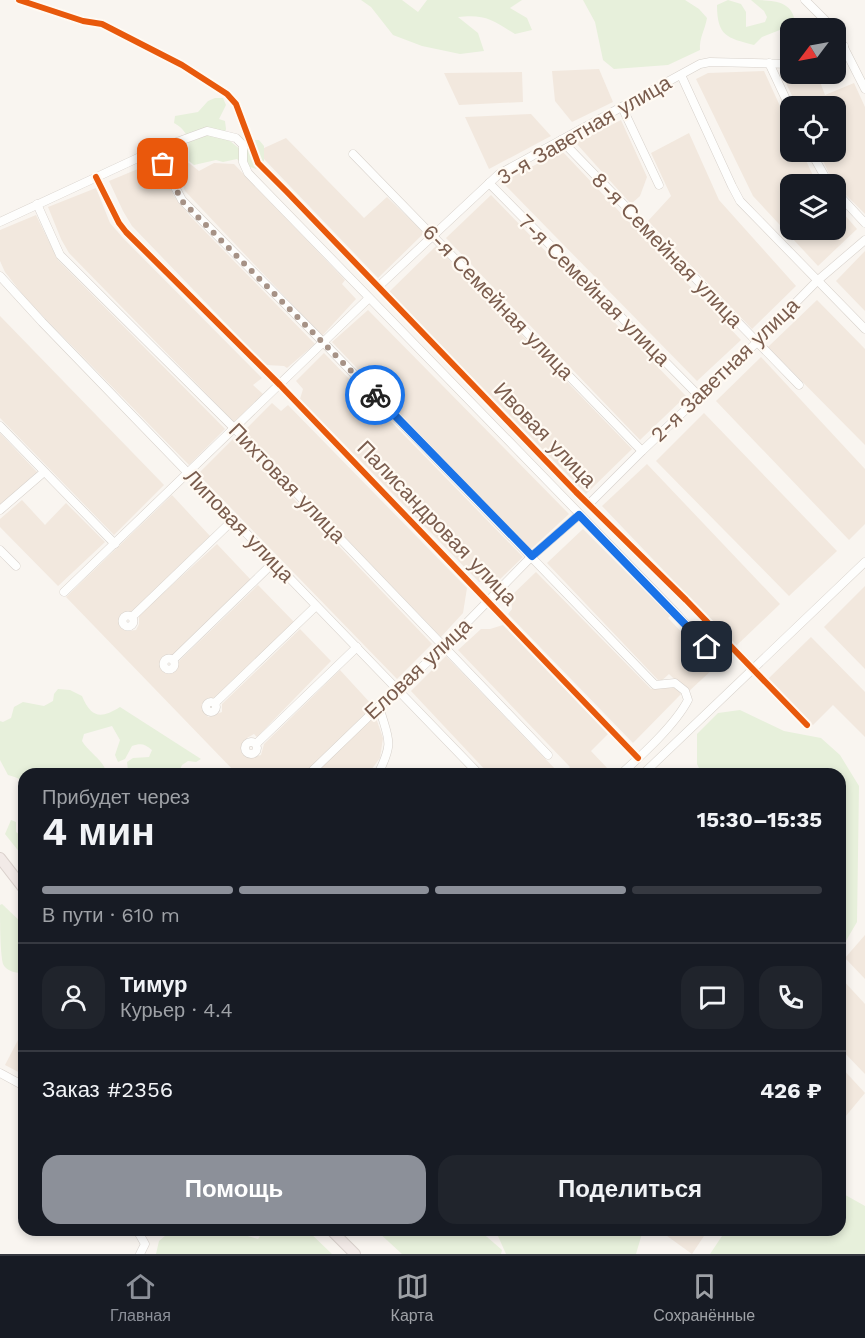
<!DOCTYPE html>
<html lang="ru">
<meta charset="utf-8">
<style>
:root{--surface:#171b24;--page:#20242c;--text:#f1f3f6;--muted:#9ea1a6;--line:#363941;--accent:#8c9099}
body{margin:0;font-family:"Work Sans",sans-serif;background:var(--page);color:var(--text);height:100vh;display:flex;flex-direction:column;font-size:22px;white-space:nowrap}
*{box-sizing:border-box;margin:0}
p{font-size:20px;color:var(--muted)}
.icon{flex:none;width:33px;height:33px;fill:none;stroke:currentColor;stroke-width:2;stroke-linecap:round;stroke-linejoin:round}
.map{position:relative;flex:1;overflow:hidden}
.details{position:absolute;left:18px;top:768px;width:828px;height:468px;display:flex;flex-direction:column;background:var(--surface);border-radius:18px;box-shadow:0 3px 9px #0003}
.details>*{flex:none}
.needle{width:39px;rotate:238deg}
.fabs{position:absolute;left:780px;top:18px;display:grid;gap:12px}
.fabs a{display:grid;place-items:center;width:66px;height:66px;border-radius:12px;background:var(--surface);box-shadow:0 3px 9px #0003;font-size:30px}
.pin{position:absolute;display:grid;place-items:center;width:51px;height:51px;color:#fff;margin:-26px;border-radius:12px;box-shadow:0 3px 9px #0006}
.courier{position:absolute;display:grid;place-items:center;width:60px;height:60px;margin:-30px;border:4px solid #1a73e8;border-radius:50%;background:#fff;color:#222;box-shadow:0 2px 8px #0007}
.head em{font-style:normal;font-weight:700}
.head div{display:flex;flex-direction:column-reverse}
.head{display:flex;align-items:center;justify-content:space-between;height:102px;padding:0 24px}
h1{font-size:39px;font-weight:700;line-height:45px}
.bar{display:grid;grid-template-columns:repeat(4,1fr);gap:9px 6px;align-content:center;height:72px;padding:0 24px}
.bar i{height:8px;border-radius:4px;background:var(--line)}
.bar .active{background:var(--accent)}
.bar p{grid-column:span 4}
.line{display:flex;align-items:center;gap:15px;padding:0 24px;border-top:2px solid var(--line)}
.line div{flex:1}
.round{display:grid;place-items:center;flex:none;width:63px;height:63px;border-radius:18px;background:var(--page)}
.button{display:flex;gap:12px;margin-top:auto;padding:12px 24px}
.button a{flex:1;height:69px;border-radius:18px;background:var(--accent);color:#fff;font-size:24px;font-weight:700;line-height:69px;text-align:center}
.button a+a{background:var(--page);color:var(--text)}
.menu{display:flex;justify-content:space-around;align-items:center;height:84px;border-top:2px solid var(--line);background:var(--surface);font-size:16px;color:var(--muted)}
.menu a{display:grid;justify-items:center;gap:3px}
.menu .active{color:var(--accent)}
.map>svg:first-child{display:block}
.residential{fill:#f2e8de}
.green{fill:#e7f0db}
.lines{fill:none;stroke-linecap:round;stroke-linejoin:round}
.minor-casing{stroke:#d7d1cb;stroke-width:9}
.highway-casing{stroke:#dad1cc;stroke-width:12}
.minor{stroke:#fefefd;stroke-width:8}
.highway{stroke:#f2eae7;stroke-width:10}
.cycleway-casing{stroke:#fffaf3;stroke-width:10}
.cycleway{stroke:#e8590c;stroke-width:6}
.done{stroke:#a69286;stroke-width:6;stroke-dasharray:0 10.8}
.route{stroke:#1a73e8;stroke-width:8}
.labels{text-anchor:middle;stroke-width:4.5;stroke-linejoin:round;paint-order:stroke}
.street-label{font-size:21px;fill:#7a5c4d;stroke:#fffaf3}
</style>
<div class="map">
<svg width="865" height="1254" viewBox="0 0 865 1254">
<rect width="100%" height="100%" fill="#f9f5f0"/>
<g class="residential">
<polygon points="599,69 613,102 572,122 555,101 552,71"/>
<polygon points="764,71 790,128 790,152 802,152 817,184 790,184 790,230 836,230 836,205 857,229 818,266 753,196 696,79 708,73"/>
<polygon points="522,72 523,102 459,105 444,73"/>
<polygon points="803,74 817,74 825,95 854,83 865,107 865,214 833,182 819,152 836,152 836,106 797,106 785,81"/>
<polygon points="531,114 551,136 489,169 465,117"/>
<polygon points="621,120 647,177 640,196 631,204 576,143"/>
<polygon points="689,133 719,200 796,286 752,329 648,221 671,196 651,153"/>
<polygon points="286,138 364,218 387,197 424,233 378,278 264,159 264,148"/>
<polygon points="562,151 741,340 697,381 502,182"/>
<polygon points="157,161 174,196 189,215 315,344 287,368 284,366 266,365 132,226 123,211 109,181"/>
<polygon points="189,163 199,171 214,163 234,164 345,280 342,284 356,299 322,336 185,191 176,168"/>
<polygon points="96,188 110,223 124,239 262,378 253,385 263,394 234,422 69,253 61,239 48,207"/>
<polygon points="491,195 686,396 640,440 446,238"/>
<polygon points="36,215 58,260 225,429 189,465 27,300 5,272 0,261 0,230"/>
<polygon points="436,246 632,449 586,494 389,292"/>
<polygon points="865,251 865,311 836,281"/>
<polygon points="817,300 865,349 865,445 768,347"/>
<polygon points="368,310 569,514 530,550 332,342"/>
<polygon points="0,316 164,485 114,535 0,418"/>
<polygon points="324,353 523,557 497,582 490,580 479,582 300,399 303,389 296,381"/>
<polygon points="761,357 865,469 865,524 849,540 716,401"/>
<polygon points="272,403 281,411 288,405 467,588 463,613 441,637 243,432"/>
<polygon points="704,413 837,551 789,596 656,461"/>
<polygon points="0,433 37,472 0,506"/>
<polygon points="235,437 432,644 397,679 198,474"/>
<polygon points="647,464 780,604 736,646 602,506"/>
<polygon points="172,495 210,536 133,611 122,614 119,617 120,624 127,631 136,630 139,624 139,615 217,544 251,580 173,656 163,658 161,665 167,672 174,671 180,660 258,585 295,623 217,698 207,700 204,703 202,707 208,717 222,712 222,704 300,629 331,661 257,737 254,734 247,738 243,749 250,758 261,755 264,744 340,670 374,707 304,774 237,774 66,597"/>
<polygon points="22,500 45,525 66,503 105,542 58,586 0,527 0,519"/>
<polygon points="583,529 670,616 668,618 715,667 688,692 669,674 660,682 547,563"/>
<polygon points="536,572 651,689 676,687 681,694 633,743 508,614 512,609 511,596"/>
<polygon points="865,586 865,669 824,627"/>
<polygon points="503,625 608,734 591,751 609,770 605,774 563,774 570,767 458,650 481,629 490,629"/>
<polygon points="811,637 865,692 865,737 833,705 813,725 767,680"/>
<polygon points="446,656 560,774 489,774 411,691"/>
<polygon points="375,715 383,738 380,758 368,774 314,774"/>
<polygon points="865,935 865,979 845,958"/>
<polygon points="840,977 865,1004 865,1074 840,1048"/>
<polygon points="18,1040 24,1043 24,1075 5,1065"/>
<polygon points="840,1066 865,1093 840,1123"/>
<polygon points="665,1230 708,1230 692,1254 663,1233"/>
</g>
<g class="green">
<path d="M361 0H402L418 12 427 0H522L510 8 527 18 532 30 515 34C492 20 486 14 458 17L478 33 484 51 460 54 422 46 393 35 371 7Z"/>
<path d="M583 0H685L699 9 707 18C705 30 699 38 700 50L668 65 614 69 603 60 595 22Z"/>
<path d="M728 0 741 4 746 12V27L765 22 767 17 764 11 751 0C772 0 794 0 795 24L762 37 754 45C727 38 717 36 717 5Z"/>
<path d="M215 98H223L226 105 219 119 225 121 226 129 224 136 241 150 251 140H259L264 146V161L256 169 242 164 237 159 223 162 216 160 194 165 189 161C189 145 190 131 174 123L175 116 198 112 208 101Z"/>
<path d="M58 689 70 690 82 696C91 718 101 719 120 707L201 759 196 762 188 761 182 765 179 772C169 775 164 769 154 769 145 768 137 772 128 770L127 762 133 758 149 757 152 750C145 744 141 743 132 746L125 759 118 762 115 755 120 740 112 726 84 734 82 741C90 754 103 759 107 774H24V794C21 780 23 779 8 775L0 760V721L3 722 11 718 14 707 23 702 44 706 53 701 54 694Z"/>
<polygon points="740,710 784,731 821,738 840,755 859,786 857,922 840,951 840,774 702,774 697,764 697,734 718,713"/>
<polygon points="11,820 16,822 16,832 20,835 24,835 24,858 5,834"/>
<path d="M2 904 24 925V973C16 973 7 972 3 964 0 954 0 919 0 905Z"/>
<polygon points="840,1192 865,1206 865,1254 710,1254 726,1230 840,1230"/>
<polygon points="172,1230 228,1230 258,1239 264,1230 307,1230 332,1254 156,1254 159,1241"/>
<polygon points="376,1230 479,1230 502,1250 501,1254 402,1254"/>
<polygon points="500,1230 643,1230 636,1254 506,1254 498,1236"/>
</g>
<g class="lines">
<defs>
<g id="minor">
<polyline points="19,0 83,21 102,24 182,65 227,94 236,104 258,163 287,192 576,492 686,600 807,725"/>
<polyline points="805,0 833,28"/>
<polyline points="836,32 865,89"/>
<polyline points="836,61 841,54 844,46"/>
<polyline points="769,63 790,108"/>
<polyline points="681,75 732,186 740,201 865,329"/>
<polyline points="622,107 659,185"/>
<polyline points="561,140 799,385"/>
<path d="M155 150 182 200 324 343 655 685 675 683 685 691 688 700C675 725 642 755 621 774"/>
<polyline points="811,152 829,184"/>
<polyline points="353,154 642,451"/>
<polyline points="96,177 119,223 126,232 280,385 638,758"/>
<polyline points="489,183 699,396"/>
<polyline points="836,192 865,223"/>
<polyline points="37,204 60,255 234,428 548,755"/>
<polyline points="0,222 155,150 207,131 236,138 243,145 243,162 248,173 675,612 722,664"/>
<polyline points="0,276 42,322 479,774"/>
<polyline points="378,287 499,174 700,64 710,62 790,64"/>
<polyline points="0,426 115,544"/>
<polyline points="589,504 642,451 757,342 817,281 865,240"/>
<polyline points="0,510 44,472"/>
<polyline points="0,550 16,566"/>
<polyline points="64,592 369,298"/>
<circle cx="128" cy="621" r="5.5"/>
<polyline points="132,617 233,520"/>
<circle cx="169" cy="664" r="5.5"/>
<polyline points="173,660 274,562"/>
<circle cx="211" cy="707" r="5"/>
<polyline points="215,703 316,606"/>
<circle cx="251" cy="748" r="6"/>
<polyline points="256,744 357,647"/>
<polyline points="309,774 393,693 399,689 444,646 532,556 579,515"/>
<path d="M378 774C395 740 388 740 379 706"/>
<polyline points="643,774 865,562"/>
<polyline points="0,1073 24,1086"/>
<polyline points="137,1230 145,1244 140,1254"/>
</g>
<g id="highway">
<polyline points="0,858 24,889"/>
<polyline points="331,1230 355,1254"/>
</g>
</defs>
<use href="#minor" class="minor-casing"/>
<use href="#highway" class="highway-casing"/>
<use href="#minor" class="minor"/>
<use href="#highway" class="highway"/>
<defs>
<g id="cycleway">
<polyline points="19,0 83,21 102,24 182,65 227,94 236,104 258,163 287,192 576,492 686,600 807,725"/>
<polyline points="96,177 119,223 126,232 280,385 638,758"/>
</g>
</defs>
<use href="#cycleway" class="cycleway-casing"/>
<use href="#cycleway" class="cycleway"/>
</g>
<g class="lines">
<polyline class="done" points="163,164 182,201 375,395"/>
<polyline class="route" points="375,395 532,556 579,515 707,647"/>
</g>
<g class="labels">
<g class="street-label">
<text transform="translate(584 130) rotate(-30)" y="7">3-я Заветная улица</text>
<text transform="translate(667 250) rotate(46)" y="7">8-я Семейная улица</text>
<text transform="translate(594 290) rotate(45)" y="7">7-я Семейная улица</text>
<text transform="translate(498 302) rotate(46)" y="7">6-я Семейная улица</text>
<text transform="translate(725 370) rotate(-44)" y="7">2-я Заветная улица</text>
<text transform="translate(545 435) rotate(46)" y="7">Ивовая улица</text>
<text transform="translate(287 483) rotate(46)" y="7">Пихтовая улица</text>
<text transform="translate(437 523) rotate(46)" y="7">Палисандровая улица</text>
<text transform="translate(239 526) rotate(46)" y="7">Липовая улица</text>
<text transform="translate(418 669) rotate(-43)" y="7">Еловая улица</text>
</g>
</g>
</svg>
<div class="fabs">
<a><svg class="needle" viewBox="-14 -14 28 28"><path d="M0-13l5 13h-10z" fill="#e53935"/><path d="M0 13l5-13h-10z" fill="#9ea1a6"/></svg></a>
<a><svg class="icon" aria-label="locate" viewBox="0 0 24 24"><circle cx="12" cy="12" r="6"/><path d="M12 2v4M12 18v4M2 12h4M18 12h4"/></svg></a>
<a><svg class="icon" aria-label="layers" viewBox="0 0 24 24"><path d="M12 4l9 5-9 5-9-5zM3 14l9 5 9-5"/></svg></a>
</div>
<div class="pin" style="left:163px;top:164px;background:#ea580c"><svg class="icon" aria-label="bag" viewBox="0 0 24 24"><path d="M5 8h14l-1 12H6zM9 8a3 3 0 0 1 6 0"/></svg></div>
<div class="pin" style="left:707px;top:647px;background:#1f2937"><svg class="icon" aria-label="home" viewBox="0 0 24 24"><path d="M3 11l9-7 9 7M6 9v11h12V9"/></svg></div>
<div class="courier" style="left:375px;top:395px"><svg class="icon" aria-label="bike" viewBox="0 0 24 24"><circle cx="6" cy="16" r="4"/><circle cx="18" cy="16" r="4"/><path d="M6 16l4-8h5l3 8M10 8l3 8H6M13 5h3"/></svg></div>
<section class="details">
<div class="head"><div><h1>4 мин</h1><p>Прибудет через</p></div><em>15:30–15:35</em></div>
<div class="bar"><i class="active"></i><i class="active"></i><i class="active"></i><i></i><p>В пути · 610 m</p></div>
<div class="line" style="height:108px"><a class="round"><svg class="icon" aria-label="person" viewBox="0 0 24 24"><circle cx="12" cy="8" r="4"/><path d="M4 21q1-7 8-7t8 7"/></svg></a><div><b>Тимур</b><p>Курьер · 4.4</p></div><a class="round"><svg class="icon" aria-label="chat" viewBox="0 0 24 24"><path d="M4 5h16v11H9l-5 4z"/></svg></a><a class="round"><svg class="icon" aria-label="phone" viewBox="0 0 24 24"><path d="M5 4h4l2 5-3 2q2 4 5 5l2-3 5 2v4C11 20 4 13 5 4z"/></svg></a></div>
<div class="line" style="height:78px"><div>Заказ #2356</div><b>426 ₽</b></div>
<div class="button"><a>Помощь</a><a>Поделиться</a></div>
</section>
</div>
<nav class="menu">
<a class="active"><svg class="icon" aria-label="home" viewBox="0 0 24 24"><path d="M3 11l9-7 9 7M6 9v11h12V9"/></svg>Главная</a>
<a><svg class="icon" aria-label="map" viewBox="0 0 24 24"><path d="M3 6l6-2 6 2 6-2v14l-6 2-6-2-6 2zM9 4v14M15 6v14"/></svg>Карта</a>
<a><svg class="icon" aria-label="saved" viewBox="0 0 24 24"><path d="M7 4h10v16l-5-4-5 4z"/></svg>Сохранённые</a>
</nav>
